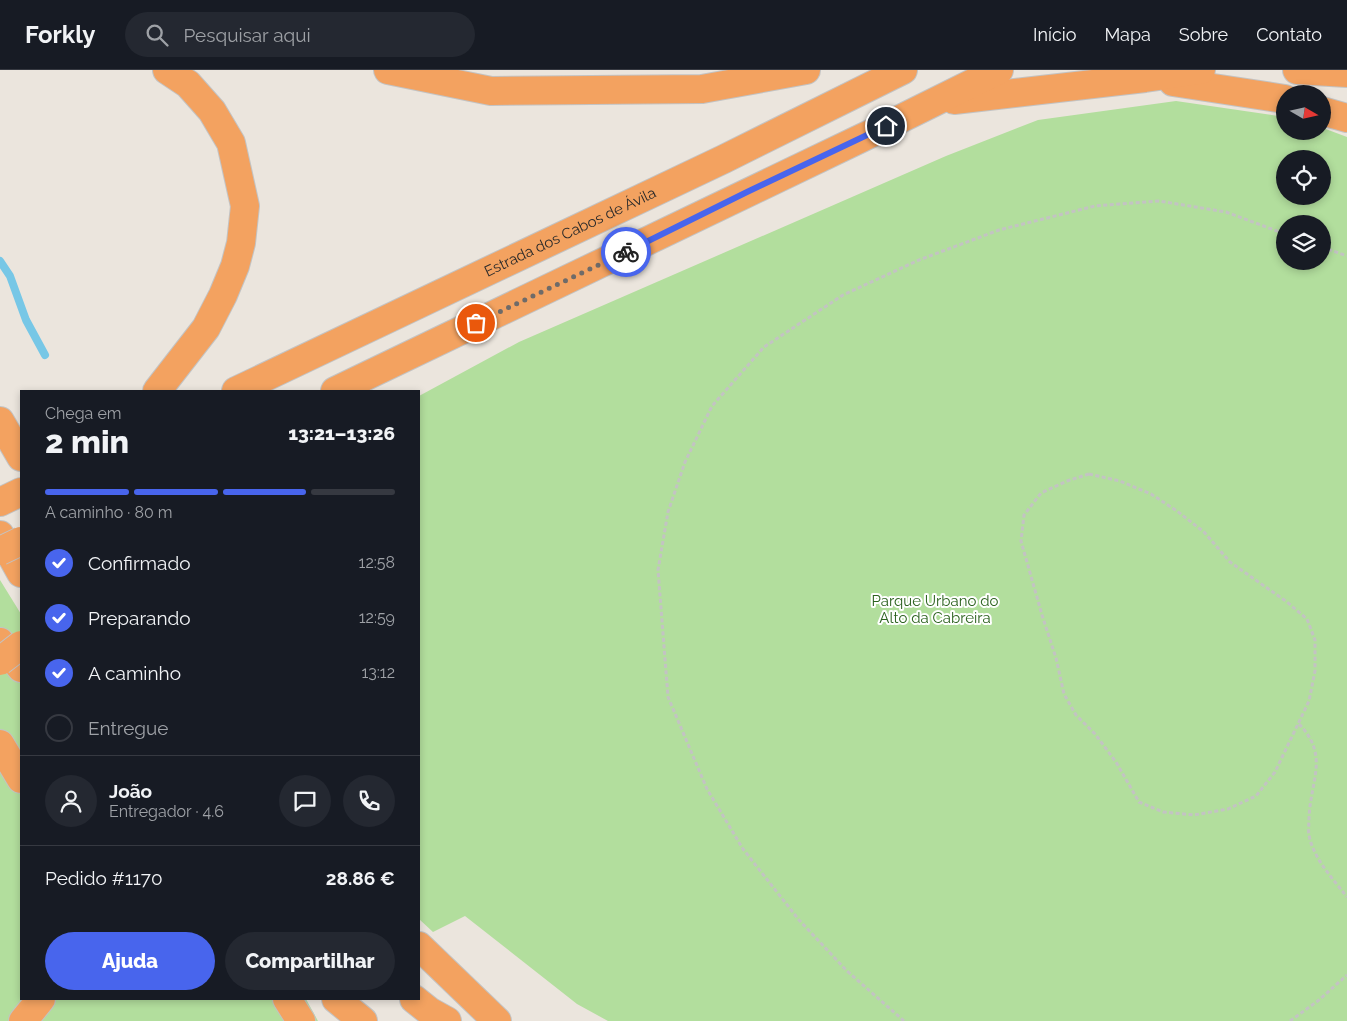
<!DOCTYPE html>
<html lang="pt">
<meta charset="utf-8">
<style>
:root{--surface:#171b24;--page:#242831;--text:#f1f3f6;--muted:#9ea1a6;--line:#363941;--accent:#4865ed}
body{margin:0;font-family:Raleway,sans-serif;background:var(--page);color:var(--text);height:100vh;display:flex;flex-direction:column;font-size:19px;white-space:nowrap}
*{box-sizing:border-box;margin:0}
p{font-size:16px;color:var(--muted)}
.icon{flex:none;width:28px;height:28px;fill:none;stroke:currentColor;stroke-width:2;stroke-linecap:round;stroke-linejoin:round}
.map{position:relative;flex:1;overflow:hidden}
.sheet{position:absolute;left:20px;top:320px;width:400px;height:610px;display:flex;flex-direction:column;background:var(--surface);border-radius:0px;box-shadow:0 2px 8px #0003}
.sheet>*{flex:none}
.needle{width:32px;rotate:99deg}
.tools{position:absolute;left:1276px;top:15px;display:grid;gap:10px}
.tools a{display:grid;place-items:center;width:55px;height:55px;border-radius:50%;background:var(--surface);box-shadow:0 2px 8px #0003;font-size:25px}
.pin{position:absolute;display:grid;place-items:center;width:42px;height:42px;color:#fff;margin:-21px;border:2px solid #fff;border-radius:50%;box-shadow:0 1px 5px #0007}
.courier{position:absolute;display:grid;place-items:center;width:50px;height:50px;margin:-25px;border:4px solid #4865ed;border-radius:50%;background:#fff;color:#222;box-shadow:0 1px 6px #0007}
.headline em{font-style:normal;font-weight:800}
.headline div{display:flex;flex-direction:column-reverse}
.headline{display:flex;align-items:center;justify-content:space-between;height:85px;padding:0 25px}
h1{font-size:32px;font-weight:800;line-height:38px}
.bar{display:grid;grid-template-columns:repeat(4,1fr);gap:8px 5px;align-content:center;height:60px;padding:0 25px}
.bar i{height:6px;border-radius:4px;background:var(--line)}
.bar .current{background:var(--accent)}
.bar p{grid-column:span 4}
.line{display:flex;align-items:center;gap:12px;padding:0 25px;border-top:1px solid var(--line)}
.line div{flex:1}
.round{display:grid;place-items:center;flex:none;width:52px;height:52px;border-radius:26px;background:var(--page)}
ol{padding:0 25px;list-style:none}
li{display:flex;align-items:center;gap:15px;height:55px}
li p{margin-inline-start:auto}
li .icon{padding:5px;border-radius:50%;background:var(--accent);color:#fff;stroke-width:4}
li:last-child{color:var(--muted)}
li i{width:28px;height:28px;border:2px solid var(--line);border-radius:50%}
.button{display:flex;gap:10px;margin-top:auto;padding:10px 25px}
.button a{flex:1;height:58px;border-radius:30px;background:var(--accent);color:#fff;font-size:20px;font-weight:800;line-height:58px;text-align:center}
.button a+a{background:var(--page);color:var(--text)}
header{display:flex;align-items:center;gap:30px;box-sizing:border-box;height:70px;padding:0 25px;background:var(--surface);border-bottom:1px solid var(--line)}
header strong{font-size:24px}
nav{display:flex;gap:28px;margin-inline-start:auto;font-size:18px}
.search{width:350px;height:45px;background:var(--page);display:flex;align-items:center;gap:12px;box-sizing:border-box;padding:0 18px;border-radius:28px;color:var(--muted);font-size:19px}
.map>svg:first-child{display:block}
.green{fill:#b2de9d;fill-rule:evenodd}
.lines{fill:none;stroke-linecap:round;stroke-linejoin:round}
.stream{stroke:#77c7e6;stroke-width:8}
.highway-casing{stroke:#c3c3c3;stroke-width:30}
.path{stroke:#c3c3c3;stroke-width:3;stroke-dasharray:4 2.5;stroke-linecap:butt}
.highway{stroke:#f3a260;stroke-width:28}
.highway-bridge-casing{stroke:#c3c3c3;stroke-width:30;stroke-linecap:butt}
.highway-bridge{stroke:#f3a260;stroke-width:28}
.done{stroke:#6e6b69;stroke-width:5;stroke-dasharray:0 9}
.route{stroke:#4865ed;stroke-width:6}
.labels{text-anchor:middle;stroke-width:4;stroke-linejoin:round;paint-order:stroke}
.street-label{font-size:15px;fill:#2a2a2a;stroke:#fff}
.park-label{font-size:15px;fill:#2c621f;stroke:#fff}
</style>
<header>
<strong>Forkly</strong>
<div class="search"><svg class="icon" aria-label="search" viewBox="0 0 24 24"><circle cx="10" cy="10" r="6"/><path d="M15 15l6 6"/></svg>Pesquisar aqui</div>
<nav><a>Início</a><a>Mapa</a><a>Sobre</a><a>Contato</a></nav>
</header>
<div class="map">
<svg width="1347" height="951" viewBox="0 0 1347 951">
<rect width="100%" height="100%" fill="#ebe5dd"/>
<g class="green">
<path d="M1176 31 1285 47V61H1322L1323 58 1347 67V951H608L577 934 465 846 433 862 419 849V326L519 272 946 86 1038 50ZM1285 89H1322V126H1285ZM1285 154H1322V191H1285Z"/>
<polygon points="0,510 21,544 21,929 306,929 318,951 0,951"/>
</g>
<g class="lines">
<polyline class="stream" points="0,191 10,206 26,250 45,285"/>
<defs>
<g id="highway">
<polyline points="388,0 491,21 702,19 806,0"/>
<polyline points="1297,0 1347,3"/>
<polyline points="1173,12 1285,29"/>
<polyline points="954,30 1145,8 1201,0"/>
<polyline points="1322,41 1347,48"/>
<polyline points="157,321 206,258 223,225 235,196 241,173 245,136 231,73 212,41 188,14 167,0"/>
<path id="s1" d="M236 321 724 89 903 0"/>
<polyline points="335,321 870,64 999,0"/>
<polyline points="0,351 21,387"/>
<polyline points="0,432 21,422"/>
<polyline points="0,465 21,503"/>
<polyline points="0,572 21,598"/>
<polyline points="0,674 21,709"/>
<polyline points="419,876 497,951"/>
<polyline points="287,929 301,951"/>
<polyline points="336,929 363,951"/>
<polyline points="414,929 429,941 447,951"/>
<polyline points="23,951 41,929"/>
</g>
</defs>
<use href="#highway" class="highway-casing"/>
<g class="path">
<polyline points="1322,177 1347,186"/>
<polygon points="1089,404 1120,411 1151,424 1177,441 1204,462 1230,492 1287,532 1307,549 1315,570 1315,601 1309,631 1275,702 1256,726 1228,739 1194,745 1163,742 1139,732 1116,692 1095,664 1076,645 1064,624 1056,588 1042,545 1021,471 1024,445 1041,423 1067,411"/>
<path d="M1299 654C1330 686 1310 711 1309 749 1309 754 1308 760 1309 765 1313 788 1333 809 1347 827"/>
<polyline points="904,951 847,901 799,850 743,779 707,719 668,627 658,500 668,442 685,392 712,336 764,277 843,225 919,190 999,160 1095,136 1159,131 1226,142 1285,164"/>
<polyline points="1290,951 1319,930 1347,905"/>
</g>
<use href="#highway" class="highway"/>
<defs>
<g id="highway-bridge">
<polyline points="0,481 21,471"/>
<polyline points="0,591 21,575"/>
</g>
</defs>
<use href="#highway-bridge" class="highway-bridge-casing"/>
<use href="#highway-bridge" class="highway-bridge"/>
</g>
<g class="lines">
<polyline class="done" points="476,253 626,182"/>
<polyline class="route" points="626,182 747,122 886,56"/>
</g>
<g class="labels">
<g class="street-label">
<text dy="5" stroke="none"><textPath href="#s1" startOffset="370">Estrada dos Cabos de Ávila</textPath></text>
</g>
<g class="park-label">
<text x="935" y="536">Parque Urbano do<tspan x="935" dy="17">Alto da Cabreira</tspan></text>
</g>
</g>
</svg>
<div class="tools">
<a><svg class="needle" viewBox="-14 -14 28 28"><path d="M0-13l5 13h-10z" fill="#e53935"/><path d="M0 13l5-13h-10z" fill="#9ea1a6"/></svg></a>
<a><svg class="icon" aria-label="locate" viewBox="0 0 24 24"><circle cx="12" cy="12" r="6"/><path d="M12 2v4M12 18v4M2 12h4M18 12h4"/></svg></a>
<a><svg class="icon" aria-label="layers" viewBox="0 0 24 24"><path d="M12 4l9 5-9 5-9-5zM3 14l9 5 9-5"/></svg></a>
</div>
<div class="pin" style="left:476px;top:253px;background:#ea580c"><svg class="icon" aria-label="bag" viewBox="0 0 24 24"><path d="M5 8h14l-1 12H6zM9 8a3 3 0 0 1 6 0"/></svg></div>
<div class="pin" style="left:886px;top:56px;background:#1f2937"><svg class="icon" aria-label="home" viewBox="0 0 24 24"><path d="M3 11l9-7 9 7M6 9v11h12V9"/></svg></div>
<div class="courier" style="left:626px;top:182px"><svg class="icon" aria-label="bike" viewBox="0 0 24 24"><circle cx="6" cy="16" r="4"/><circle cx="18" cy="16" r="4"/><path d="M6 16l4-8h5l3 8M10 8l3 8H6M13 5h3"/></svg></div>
<section class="sheet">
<div class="headline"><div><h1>2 min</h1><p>Chega em</p></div><em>13:21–13:26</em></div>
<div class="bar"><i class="current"></i><i class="current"></i><i class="current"></i><i></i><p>A caminho · 80 m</p></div>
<ol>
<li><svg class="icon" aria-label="check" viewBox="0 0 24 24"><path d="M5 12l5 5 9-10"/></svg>Confirmado<p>12:58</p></li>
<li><svg class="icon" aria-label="check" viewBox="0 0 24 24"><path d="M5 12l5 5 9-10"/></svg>Preparando<p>12:59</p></li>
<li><svg class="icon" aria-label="check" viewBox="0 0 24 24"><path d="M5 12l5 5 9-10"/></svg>A caminho<p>13:12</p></li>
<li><i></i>Entregue</li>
</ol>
<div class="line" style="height:90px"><a class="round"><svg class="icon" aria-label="person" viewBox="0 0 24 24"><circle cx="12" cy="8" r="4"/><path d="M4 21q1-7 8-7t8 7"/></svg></a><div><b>João</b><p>Entregador · 4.6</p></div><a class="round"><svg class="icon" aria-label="chat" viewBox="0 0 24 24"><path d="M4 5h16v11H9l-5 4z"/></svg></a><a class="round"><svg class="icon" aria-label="phone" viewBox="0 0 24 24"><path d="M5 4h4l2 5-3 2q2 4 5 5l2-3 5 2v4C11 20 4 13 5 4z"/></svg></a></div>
<div class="line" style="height:65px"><div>Pedido #1170</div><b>28.86 €</b></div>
<div class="button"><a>Ajuda</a><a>Compartilhar</a></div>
</section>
</div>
